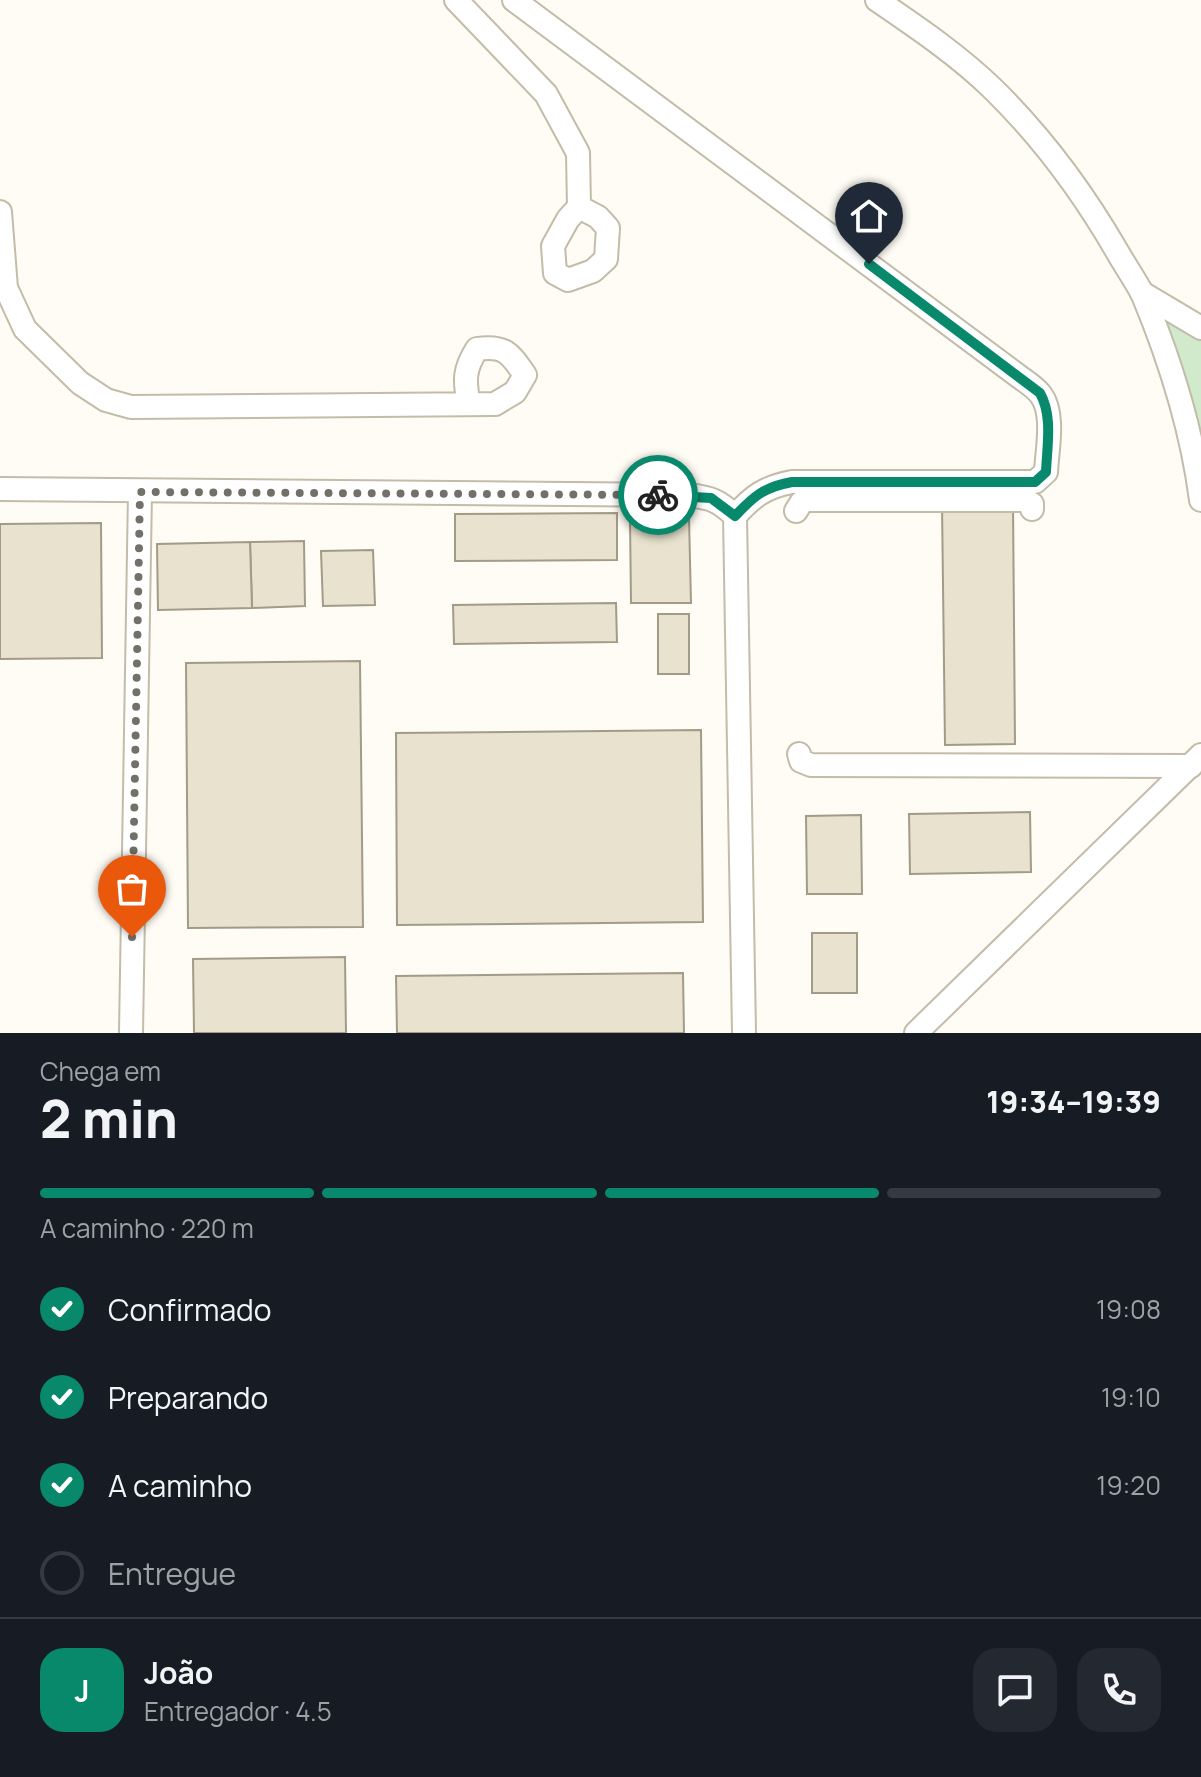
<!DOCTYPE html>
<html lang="pt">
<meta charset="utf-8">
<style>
:root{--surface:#171b24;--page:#242831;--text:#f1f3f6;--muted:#9ea1a6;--line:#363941;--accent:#09896c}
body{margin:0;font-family:Manrope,sans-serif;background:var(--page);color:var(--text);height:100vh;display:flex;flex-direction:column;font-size:30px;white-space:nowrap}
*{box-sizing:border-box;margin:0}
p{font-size:26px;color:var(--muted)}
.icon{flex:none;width:44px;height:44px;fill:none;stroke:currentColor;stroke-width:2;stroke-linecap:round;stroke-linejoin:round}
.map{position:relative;height:1033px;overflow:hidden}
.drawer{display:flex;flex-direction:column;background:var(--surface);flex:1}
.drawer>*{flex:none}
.pin{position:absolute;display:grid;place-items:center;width:68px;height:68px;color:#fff;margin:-82px -34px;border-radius:50% 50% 50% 0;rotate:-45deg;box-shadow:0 0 8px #0007}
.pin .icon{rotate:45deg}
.courier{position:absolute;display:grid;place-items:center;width:80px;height:80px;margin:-40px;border:6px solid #09896c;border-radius:50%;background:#fff;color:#222;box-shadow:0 2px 10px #0007}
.headline em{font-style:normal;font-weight:800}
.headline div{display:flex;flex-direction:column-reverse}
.headline{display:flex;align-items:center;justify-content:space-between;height:136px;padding:0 40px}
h1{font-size:52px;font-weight:800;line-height:60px}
.bar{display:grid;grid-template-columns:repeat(4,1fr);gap:12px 8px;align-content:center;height:96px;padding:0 40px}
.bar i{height:10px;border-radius:6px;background:var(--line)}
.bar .active{background:var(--accent)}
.bar p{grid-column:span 4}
.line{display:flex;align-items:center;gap:20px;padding:0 40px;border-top:2px solid var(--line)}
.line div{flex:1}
.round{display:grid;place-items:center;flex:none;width:84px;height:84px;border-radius:24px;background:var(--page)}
ol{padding:0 40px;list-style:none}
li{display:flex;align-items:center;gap:24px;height:88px}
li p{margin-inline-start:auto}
li .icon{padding:8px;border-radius:50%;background:var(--accent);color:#fff;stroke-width:4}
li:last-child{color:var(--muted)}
li i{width:44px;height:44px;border:4px solid var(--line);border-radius:50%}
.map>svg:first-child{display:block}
.green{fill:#d1eacb}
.building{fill:#e8e2ce;stroke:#a19b88;stroke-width:2}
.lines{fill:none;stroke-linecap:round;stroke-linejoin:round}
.minor-casing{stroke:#c2bca9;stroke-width:26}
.minor{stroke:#fff;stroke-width:22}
.done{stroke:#727068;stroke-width:8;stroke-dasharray:0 14.4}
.route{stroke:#09896c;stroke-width:10}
</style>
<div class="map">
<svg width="1201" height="1033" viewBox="0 0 1201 1033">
<rect width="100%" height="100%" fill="#fefcf4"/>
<polygon class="green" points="1142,293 1171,295 1201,313 1201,500"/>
<g class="building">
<polygon points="1013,503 1015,744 945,745 942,504"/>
<polygon points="617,513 617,560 455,561 455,514"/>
<polygon points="689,518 691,603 631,603 630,519"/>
<polygon points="101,523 102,658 0,659 0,524"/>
<polygon points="304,541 305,606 252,608 250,542"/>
<polygon points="250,542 252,608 158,610 157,544"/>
<polygon points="373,550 375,605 323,606 321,551"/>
<polygon points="616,603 617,642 454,644 453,605"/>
<rect x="658" y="614" width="31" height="60"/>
<polygon points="360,661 363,927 188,928 186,663"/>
<polygon points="701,730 703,922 397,925 396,733"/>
<polygon points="1030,812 1031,872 910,874 909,814"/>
<polygon points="861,815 862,894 807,894 806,816"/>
<rect x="812" y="933" width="45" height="60"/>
<polygon points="345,957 346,1033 194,1033 193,959"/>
<polygon points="683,973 684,1033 397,1033 396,976"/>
</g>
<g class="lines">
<defs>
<g id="minor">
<polyline points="456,0 546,94 578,153 579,207 568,219 553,246 555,273 568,280 593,271 606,259 608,228 598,217 579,207"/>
<path d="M514 0 1021 378C1028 383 1036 388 1041 395 1055 414 1047 450 1046 472L1035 482H792C765 487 753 496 735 516"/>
<path d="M877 0C918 28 958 55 993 89 1042 137 1084 194 1118 253 1126 267 1136 281 1143 295 1170 360 1192 430 1201 500"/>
<path d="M0 212 6 288 25 329 80 383 106 400 131 407 495 404 515 392 525 375C510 353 505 345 477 349 464 369 464 381 469 404"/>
<polyline points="1142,293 1201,328"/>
<path d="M0 489 689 495C711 498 718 500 735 516L744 1033"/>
<polyline points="796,511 801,503 806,500 1025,500 1032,504 1032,509"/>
<polyline points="799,754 801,761 811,765 1191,766"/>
<polyline points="131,1033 140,492"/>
<polyline points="916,1033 1201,755"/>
</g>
</defs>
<use href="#minor" class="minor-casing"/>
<use href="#minor" class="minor"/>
</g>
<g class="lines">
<polyline class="done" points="132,937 140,492 658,495"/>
<path class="route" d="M658 495 711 498 735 516C754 496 764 487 792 482H1035L1046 472C1047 446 1053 416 1040 393L869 264"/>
</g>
</svg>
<div class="pin" style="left:132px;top:937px;background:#ea580c"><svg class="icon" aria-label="bag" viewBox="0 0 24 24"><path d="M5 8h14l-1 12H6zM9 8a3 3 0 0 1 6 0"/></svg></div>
<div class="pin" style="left:869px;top:264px;background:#1f2937"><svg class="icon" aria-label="home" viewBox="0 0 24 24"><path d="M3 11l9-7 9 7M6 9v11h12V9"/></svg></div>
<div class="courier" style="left:658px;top:495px"><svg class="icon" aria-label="bike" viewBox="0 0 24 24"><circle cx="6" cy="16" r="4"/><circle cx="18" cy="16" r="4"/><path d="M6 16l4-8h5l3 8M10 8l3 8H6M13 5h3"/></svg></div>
</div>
<section class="drawer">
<div class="headline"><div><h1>2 min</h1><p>Chega em</p></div><em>19:34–19:39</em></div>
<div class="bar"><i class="active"></i><i class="active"></i><i class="active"></i><i></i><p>A caminho · 220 m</p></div>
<ol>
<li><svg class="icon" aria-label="check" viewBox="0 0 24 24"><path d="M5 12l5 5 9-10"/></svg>Confirmado<p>19:08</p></li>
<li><svg class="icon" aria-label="check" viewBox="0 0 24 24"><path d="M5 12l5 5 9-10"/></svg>Preparando<p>19:10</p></li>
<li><svg class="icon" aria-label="check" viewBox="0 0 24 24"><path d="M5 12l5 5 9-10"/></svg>A caminho<p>19:20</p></li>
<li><i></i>Entregue</li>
</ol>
<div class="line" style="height:144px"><b class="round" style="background:var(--accent);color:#fff">J</b><div><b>João</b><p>Entregador · 4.5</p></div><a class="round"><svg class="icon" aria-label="chat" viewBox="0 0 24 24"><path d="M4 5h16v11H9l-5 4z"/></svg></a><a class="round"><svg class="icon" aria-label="phone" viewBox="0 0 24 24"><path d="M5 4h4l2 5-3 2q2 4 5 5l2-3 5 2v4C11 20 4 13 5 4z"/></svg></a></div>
</section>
